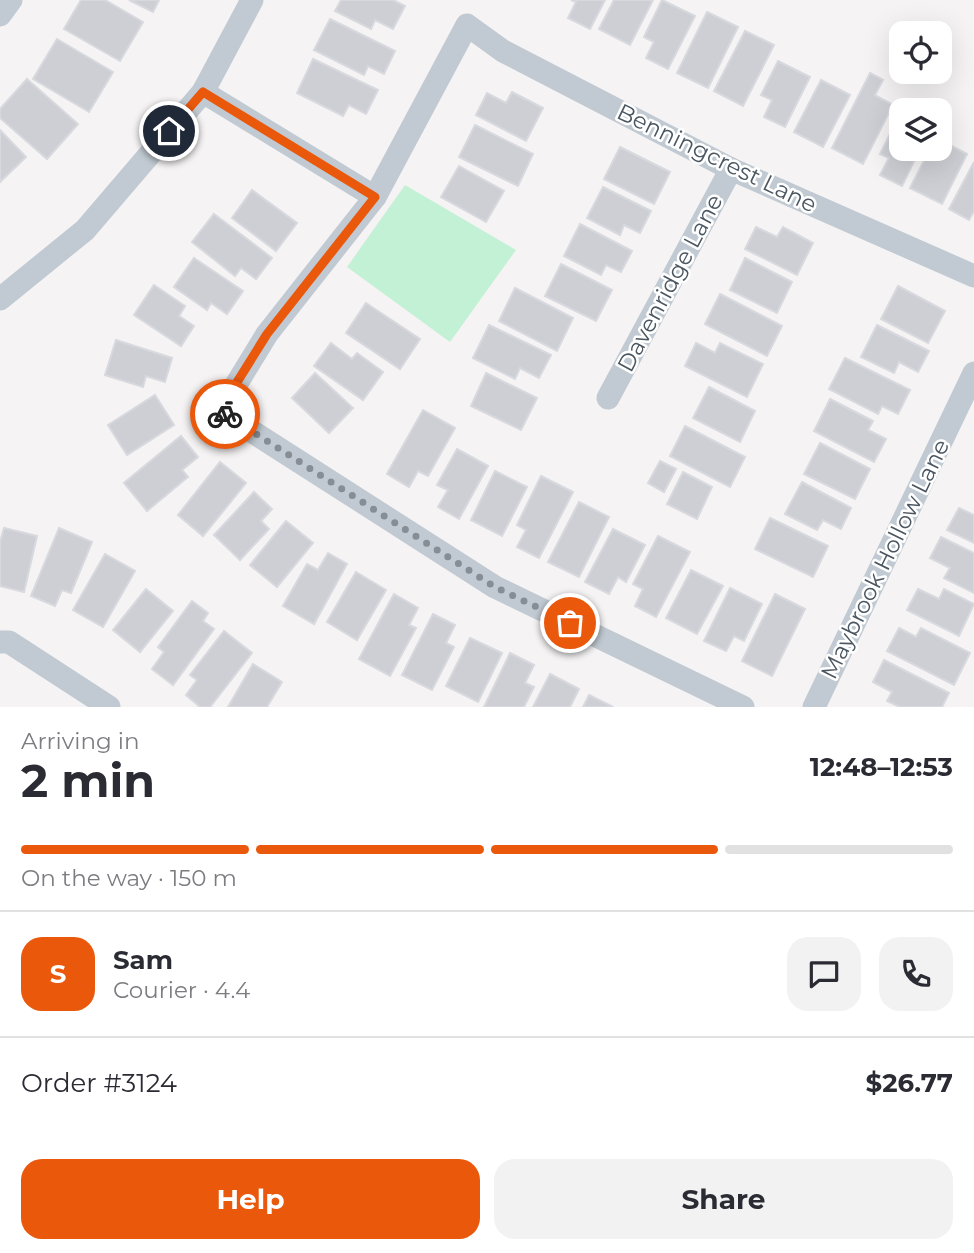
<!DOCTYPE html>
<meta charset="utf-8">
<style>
:root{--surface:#fff;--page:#f2f2f3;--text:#2b2b33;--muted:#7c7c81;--line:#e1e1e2;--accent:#ea580c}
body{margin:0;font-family:Montserrat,sans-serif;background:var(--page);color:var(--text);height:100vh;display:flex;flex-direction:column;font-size:26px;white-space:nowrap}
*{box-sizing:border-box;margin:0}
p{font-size:23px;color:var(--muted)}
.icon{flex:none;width:38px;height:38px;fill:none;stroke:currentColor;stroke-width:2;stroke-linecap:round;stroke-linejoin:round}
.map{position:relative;height:707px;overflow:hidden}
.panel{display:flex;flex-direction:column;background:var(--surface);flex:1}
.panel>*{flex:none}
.fabs{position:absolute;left:889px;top:21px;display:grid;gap:14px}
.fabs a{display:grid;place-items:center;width:63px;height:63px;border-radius:14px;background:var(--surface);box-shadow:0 7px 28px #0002;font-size:35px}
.pin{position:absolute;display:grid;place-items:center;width:60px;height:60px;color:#fff;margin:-30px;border:4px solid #fff;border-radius:50%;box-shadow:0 2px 7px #0007}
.courier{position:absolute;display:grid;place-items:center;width:70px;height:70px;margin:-35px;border:5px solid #ea580c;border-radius:50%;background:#fff;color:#222;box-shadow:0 2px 9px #0007}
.overview em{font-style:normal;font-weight:700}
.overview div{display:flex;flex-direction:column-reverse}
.overview{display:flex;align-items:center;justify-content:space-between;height:119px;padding:0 21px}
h1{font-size:46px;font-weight:700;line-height:52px}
.bar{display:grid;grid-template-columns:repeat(4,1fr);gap:10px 7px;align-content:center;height:84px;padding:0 21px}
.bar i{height:9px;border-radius:5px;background:var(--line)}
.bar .current{background:var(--accent)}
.bar p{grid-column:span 4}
.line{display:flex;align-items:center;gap:18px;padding:0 21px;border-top:2px solid var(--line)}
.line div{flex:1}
.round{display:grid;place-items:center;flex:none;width:74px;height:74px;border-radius:21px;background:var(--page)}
.primary-button{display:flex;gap:14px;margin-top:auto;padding:14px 21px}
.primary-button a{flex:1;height:80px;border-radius:21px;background:var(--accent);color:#fff;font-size:28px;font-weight:700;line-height:80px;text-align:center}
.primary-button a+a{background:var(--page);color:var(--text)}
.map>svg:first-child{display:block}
.green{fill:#c3f1d5}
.building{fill:#cdcfd5;stroke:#d7d9de;stroke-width:2}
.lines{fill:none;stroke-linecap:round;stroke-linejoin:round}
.street{stroke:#c1cad2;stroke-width:23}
.done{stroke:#868d94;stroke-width:7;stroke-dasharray:0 12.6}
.route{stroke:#ea580c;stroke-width:9}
.labels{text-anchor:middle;stroke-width:5;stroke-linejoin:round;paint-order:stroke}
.street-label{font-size:23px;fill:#4a5661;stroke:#fff}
</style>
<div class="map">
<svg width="974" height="707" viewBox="0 0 974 707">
<rect width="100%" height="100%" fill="#f5f3f3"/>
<polygon class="green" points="405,185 516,250 450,342 347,267"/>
<g class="building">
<polygon points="81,0 105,0 143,22 120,61 64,29"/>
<polygon points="129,0 159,0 153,12"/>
<polygon points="341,0 393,0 405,6 393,29 375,20 371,29 335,11"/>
<polygon points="571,0 605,0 590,29 568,18 576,2"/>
<polygon points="614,0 653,0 630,45 599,29"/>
<polygon points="662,0 695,16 668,69 646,58 654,42 644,37"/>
<polygon points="707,12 738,27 708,88 677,73"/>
<polygon points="330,19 395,51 384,74 368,66 364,75 314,50"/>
<polygon points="745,31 774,45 743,106 714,91"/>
<polygon points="57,39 113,72 89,112 33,79"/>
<polygon points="313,59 378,90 366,114 349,105 343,116 297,93"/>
<polygon points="778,61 810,77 785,127 764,117 772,100 761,95"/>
<polygon points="870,73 883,80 875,95 893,105 863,164 832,148"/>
<polygon points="27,79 78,124 47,159 0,118 0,109"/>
<polygon points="821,80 850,95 823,147 794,132"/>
<polygon points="512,92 543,108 526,141 476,115 487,93 506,103"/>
<polygon points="901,112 901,149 920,149 902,186 880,175 889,158 880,154"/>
<polygon points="475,125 533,154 518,186 459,157"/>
<polygon points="0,130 26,157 0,182"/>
<polygon points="940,140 967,154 942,204 910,188 930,149 940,149"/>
<polygon points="620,147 670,172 654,204 604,179"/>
<polygon points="974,162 974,211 969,220 949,209"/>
<polygon points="459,166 504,191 486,222 441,197"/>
<polygon points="603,187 651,211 640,233 624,225 620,235 587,218"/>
<polygon points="252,190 297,223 276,251 232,218"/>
<polygon points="214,214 272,258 256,279 241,268 235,276 192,242"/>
<polygon points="580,224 632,251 621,272 606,265 601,275 564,256"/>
<polygon points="756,227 777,237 783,227 813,243 797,275 745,249"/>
<polygon points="194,258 243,291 227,314 211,303 207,310 174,287"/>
<polygon points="745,258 792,282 777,313 730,290"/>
<polygon points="561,264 612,290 596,321 545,296"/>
<polygon points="154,285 185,306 179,316 194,326 181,346 134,315"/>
<polygon points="898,286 945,311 928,343 881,319"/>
<polygon points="515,288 573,318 557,351 499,321"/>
<polygon points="720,294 782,326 767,356 705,324"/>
<polygon points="366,303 420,339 400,369 346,333"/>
<polygon points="489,325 551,355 539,378 520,368 515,379 473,358"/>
<polygon points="877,325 929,351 918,372 899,362 894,373 861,357"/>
<polygon points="116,340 172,358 165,382 146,376 143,387 105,375"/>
<polygon points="331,343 352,359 357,353 383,372 363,400 314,366"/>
<polygon points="696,343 715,353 720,343 763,364 747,397 685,366"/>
<polygon points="845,358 910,390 898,414 882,406 878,414 829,389"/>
<polygon points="315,373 353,408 329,433 292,398"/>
<polygon points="486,373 537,398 521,430 471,406"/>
<polygon points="709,387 755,411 740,442 693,418"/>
<polygon points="155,395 174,425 127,455 108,425"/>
<polygon points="830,399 873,421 868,430 886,439 874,462 814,431"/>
<polygon points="423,410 455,428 428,476 418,471 409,487 387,474"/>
<polygon points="685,426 745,457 730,487 670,456"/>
<polygon points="181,436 198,457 182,470 188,477 147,511 124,483"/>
<polygon points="820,443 870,469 855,499 804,474"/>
<polygon points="457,449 488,466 459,519 438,507 448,490 437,485"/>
<polygon points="660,461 676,469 664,492 648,483"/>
<polygon points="220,462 246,483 203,536 178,515"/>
<polygon points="495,471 527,487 502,536 471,520"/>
<polygon points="683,472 712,487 697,519 667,504"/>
<polygon points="541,476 573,492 539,558 517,547 526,530 517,525"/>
<polygon points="802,482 851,508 841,529 823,520 817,530 785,514"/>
<polygon points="254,492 272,509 261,521 269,529 240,560 214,535"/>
<polygon points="579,502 609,517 579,577 548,562"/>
<polygon points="959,508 974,515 974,543 947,530"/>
<polygon points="770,518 828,546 813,577 755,549"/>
<polygon points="286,521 313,543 277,587 250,565"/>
<polygon points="4,528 37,536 24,592 0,586 0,542"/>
<polygon points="59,528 92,542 71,593 62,590 55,606 31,596"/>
<polygon points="613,529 645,545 626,582 618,577 609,594 585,582"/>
<polygon points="658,536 690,552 656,617 635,606 643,589 633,584"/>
<polygon points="941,537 974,553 974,593 944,578 950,568 930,558"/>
<polygon points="328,553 347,564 314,624 283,606 307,564 318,570"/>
<polygon points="105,554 135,571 103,627 73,610"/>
<polygon points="691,570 723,586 697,634 666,618"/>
<polygon points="356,572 386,590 357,640 327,622"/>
<polygon points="730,588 762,604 744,641 734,636 726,651 704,641"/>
<polygon points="146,589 173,611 140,652 113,630"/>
<polygon points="918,589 939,599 944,589 974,604 959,636 907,610"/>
<polygon points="394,594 418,608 409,625 416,628 390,676 359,659"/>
<polygon points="775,594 805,609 772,676 742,661"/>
<polygon points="192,601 208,613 203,621 214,629 173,685 152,669 164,652 158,647"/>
<polygon points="433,614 455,625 446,643 454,647 432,690 402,675"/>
<polygon points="899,628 916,637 921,628 970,653 954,685 887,651"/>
<polygon points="224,631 252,653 210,707 200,707 186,695 197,680 190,675"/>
<polygon points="470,638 502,653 478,702 446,686"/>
<polygon points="510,653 534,665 525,683 534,687 524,707 484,707"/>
<polygon points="884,660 949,693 942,707 900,707 887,701 892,692 873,682"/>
<polygon points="253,664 282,682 267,707 228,707"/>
<polygon points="550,674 579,689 570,707 533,707"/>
<polygon points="589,695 613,707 583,707"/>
</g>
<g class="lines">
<g class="street">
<polyline points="0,15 11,0"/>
<polyline points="203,92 375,197"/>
<polyline points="0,299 85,230 203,92 252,0"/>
<polyline points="608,398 731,169"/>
<polyline points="0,642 9,642 109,707"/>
<polyline points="743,707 495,587 220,411 267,334 375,197 467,25 503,51 731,169 974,276"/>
<polyline points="814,707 974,373"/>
</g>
</g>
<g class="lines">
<polyline class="done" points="225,414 495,587 570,623"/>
<polyline class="route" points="169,131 203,92 375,197 267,334 219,411 225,414"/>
</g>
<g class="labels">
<g class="street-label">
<text transform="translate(717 158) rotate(26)" y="8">Benningcrest Lane</text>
<text transform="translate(670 283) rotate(-62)" y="8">Davenridge Lane</text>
<text transform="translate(885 559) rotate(-64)" y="8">Maybrook Hollow Lane</text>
</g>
</g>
</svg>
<div class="fabs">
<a><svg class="icon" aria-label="locate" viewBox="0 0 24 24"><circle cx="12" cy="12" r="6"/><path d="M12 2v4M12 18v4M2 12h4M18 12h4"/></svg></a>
<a><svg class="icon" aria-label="layers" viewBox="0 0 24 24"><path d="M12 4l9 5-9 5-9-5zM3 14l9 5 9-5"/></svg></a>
</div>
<div class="pin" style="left:570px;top:623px;background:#ea580c"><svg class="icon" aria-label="bag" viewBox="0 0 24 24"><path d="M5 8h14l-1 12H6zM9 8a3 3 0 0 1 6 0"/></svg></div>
<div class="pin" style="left:169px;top:131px;background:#1f2937"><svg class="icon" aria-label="home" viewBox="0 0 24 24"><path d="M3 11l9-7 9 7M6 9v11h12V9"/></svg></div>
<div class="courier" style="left:225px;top:414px"><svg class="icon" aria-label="bike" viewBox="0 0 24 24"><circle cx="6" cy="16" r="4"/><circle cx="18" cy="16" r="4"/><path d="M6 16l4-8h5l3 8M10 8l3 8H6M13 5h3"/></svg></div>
</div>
<section class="panel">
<div class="overview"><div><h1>2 min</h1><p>Arriving in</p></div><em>12:48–12:53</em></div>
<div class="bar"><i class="current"></i><i class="current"></i><i class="current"></i><i></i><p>On the way · 150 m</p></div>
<div class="line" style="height:126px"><b class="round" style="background:var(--accent);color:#fff">S</b><div><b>Sam</b><p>Courier · 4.4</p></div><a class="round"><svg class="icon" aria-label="chat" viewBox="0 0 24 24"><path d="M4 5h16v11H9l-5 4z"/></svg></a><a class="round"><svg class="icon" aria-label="phone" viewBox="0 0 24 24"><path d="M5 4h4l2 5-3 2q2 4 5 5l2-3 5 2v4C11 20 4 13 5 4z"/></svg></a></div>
<div class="line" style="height:91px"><div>Order #3124</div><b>$26.77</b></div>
<div class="primary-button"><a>Help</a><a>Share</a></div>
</section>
